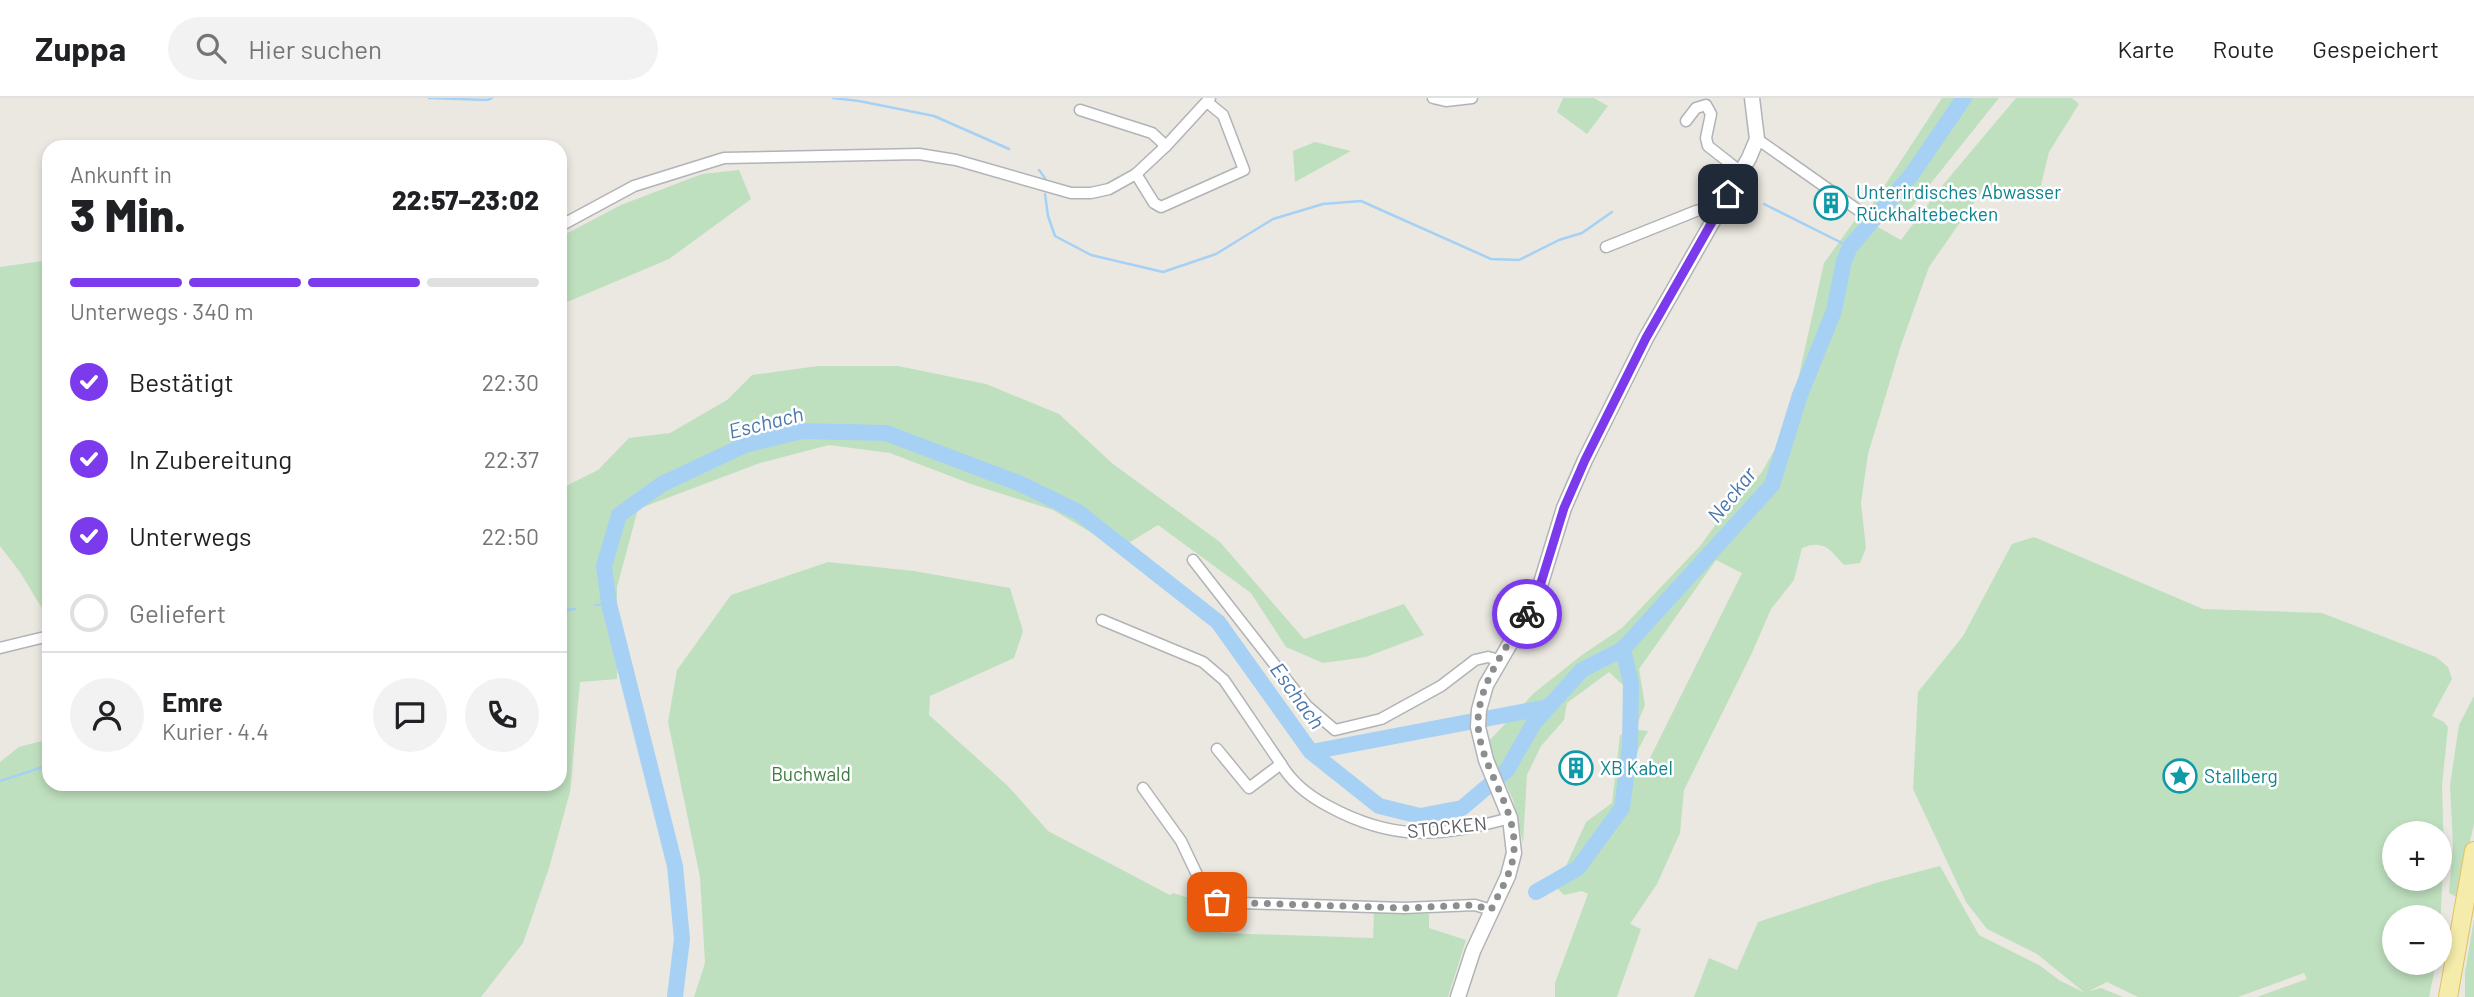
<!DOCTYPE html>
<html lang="de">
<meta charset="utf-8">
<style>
:root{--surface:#fff;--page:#f2f2f2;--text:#202124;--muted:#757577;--line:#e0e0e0;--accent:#7c3aed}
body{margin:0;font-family:Barlow,sans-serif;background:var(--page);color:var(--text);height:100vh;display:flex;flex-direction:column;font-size:26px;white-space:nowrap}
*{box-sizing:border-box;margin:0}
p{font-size:23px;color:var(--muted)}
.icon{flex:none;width:38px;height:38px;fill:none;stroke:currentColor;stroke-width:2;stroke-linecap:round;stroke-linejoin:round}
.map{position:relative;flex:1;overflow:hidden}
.sheet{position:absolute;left:42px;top:42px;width:525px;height:651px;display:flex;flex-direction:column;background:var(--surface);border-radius:21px;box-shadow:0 4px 10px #0003}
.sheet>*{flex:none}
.controls{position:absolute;left:2382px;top:723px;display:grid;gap:14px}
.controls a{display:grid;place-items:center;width:70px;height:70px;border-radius:50%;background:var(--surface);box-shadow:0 4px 10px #0003;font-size:35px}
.pin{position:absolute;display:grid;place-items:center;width:60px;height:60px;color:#fff;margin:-30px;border-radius:14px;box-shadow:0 4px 10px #0006}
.courier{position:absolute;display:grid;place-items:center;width:70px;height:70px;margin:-35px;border:5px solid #7c3aed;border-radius:50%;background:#fff;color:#222;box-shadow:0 2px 9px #0007}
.summary em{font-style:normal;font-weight:800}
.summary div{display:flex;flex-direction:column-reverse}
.summary{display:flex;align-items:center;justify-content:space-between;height:119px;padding:0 28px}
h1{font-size:46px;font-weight:800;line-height:52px}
.bar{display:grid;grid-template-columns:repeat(4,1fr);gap:10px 7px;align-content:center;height:84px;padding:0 28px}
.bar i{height:9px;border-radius:5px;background:var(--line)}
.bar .active{background:var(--accent)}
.bar p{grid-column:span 4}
.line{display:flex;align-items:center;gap:18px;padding:0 28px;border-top:2px solid var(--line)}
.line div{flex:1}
.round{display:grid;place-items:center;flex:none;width:74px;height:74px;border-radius:37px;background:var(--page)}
ol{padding:0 28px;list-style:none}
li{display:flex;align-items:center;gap:21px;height:77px}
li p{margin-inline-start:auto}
li .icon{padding:7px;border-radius:50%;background:var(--accent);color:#fff;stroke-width:4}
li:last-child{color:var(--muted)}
li i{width:38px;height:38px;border:4px solid var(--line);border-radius:50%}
header{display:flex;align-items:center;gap:42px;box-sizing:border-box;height:98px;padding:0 35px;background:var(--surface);border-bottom:2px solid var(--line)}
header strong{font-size:33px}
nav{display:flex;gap:38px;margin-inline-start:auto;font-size:24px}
.search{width:490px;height:63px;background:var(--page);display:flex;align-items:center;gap:18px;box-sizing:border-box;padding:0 24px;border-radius:38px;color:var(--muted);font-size:26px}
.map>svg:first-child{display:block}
.green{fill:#bfe0bf;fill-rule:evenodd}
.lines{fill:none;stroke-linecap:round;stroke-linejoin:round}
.stream{stroke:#a6d1f5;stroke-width:2.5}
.river{stroke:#a6d1f5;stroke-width:16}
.minor-casing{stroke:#b1b3b7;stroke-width:13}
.tertiary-casing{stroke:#b1b3b7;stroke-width:17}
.primary-casing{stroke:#e1c063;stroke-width:20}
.minor{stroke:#fff;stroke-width:10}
.tertiary{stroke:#fff;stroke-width:14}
.primary{stroke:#f5ebaa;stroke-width:18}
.done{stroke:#8c8d8d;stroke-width:7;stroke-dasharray:0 12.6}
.route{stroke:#7c3aed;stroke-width:9}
.labels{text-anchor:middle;stroke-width:5;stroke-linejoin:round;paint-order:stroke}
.culture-label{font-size:19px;fill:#0d838f;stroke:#fff;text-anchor:start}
.park-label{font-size:19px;fill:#3c7b40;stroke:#fff}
.street-label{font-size:19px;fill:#595c60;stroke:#fff}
.water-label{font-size:21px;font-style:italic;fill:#4978ac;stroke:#fff}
</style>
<header>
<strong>Zuppa</strong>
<div class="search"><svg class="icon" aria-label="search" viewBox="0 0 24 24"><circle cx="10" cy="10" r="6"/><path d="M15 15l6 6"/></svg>Hier suchen</div>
<nav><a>Karte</a><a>Route</a><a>Gespeichert</a></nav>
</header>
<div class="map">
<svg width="2474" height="899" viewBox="0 0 2474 899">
<rect width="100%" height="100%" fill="#eae8e0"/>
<g class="green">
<polygon points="1563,0 1594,0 1608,8 1587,36 1557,14"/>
<polygon points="1942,0 1999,0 1907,115 1890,124 1870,110"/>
<path d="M2016 0H2072L2079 6 2049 54 2037 103 1984 90 1929 169 1901 247 1868 356 1861 405 1866 450 1860 465 1844 467C1830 452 1825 441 1802 450L1794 482 1771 511 1751 557 1684 692 1680 735 1657 786 1630 826 1641 831 1617 899H1555V885L1588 796 1582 793 1564 797 1553 786 1566 768 1586 724 1612 705 1620 637 1638 632 1648 633 1632 663 1643 674 1742 475 1716 462 1639 571 1645 607 1638 624H1623L1626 590 1609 574 1567 605 1564 622 1541 648 1527 677 1523 745 1513 702 1495 663 1489 643 1534 595 1582 557 1622 530 1700 448 1725 414 1762 374 1780 342 1797 286 1824 165 1858 118 1901 142 1942 88Z"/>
<polygon points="1315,44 1351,53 1295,84 1293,53"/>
<polygon points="739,72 751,101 669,161 560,207 560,139 621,107 702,76"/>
<polygon points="49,162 49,522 20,474 0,448 0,169"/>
<polygon points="818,268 898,268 986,286 1059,316 1113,366 1220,444 1304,541 1404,506 1424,537 1366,559 1323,565 1286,549 1251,495 1158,427 1119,451 1053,412 971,386 890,355 829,347 760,365 638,411 617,489 617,581 580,584 570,694 549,770 523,845 481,899 0,899 0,664 19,649 49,641 49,686 560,686 560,470 567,467 560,391 598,372 629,340 670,335 727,302 752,277"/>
<path d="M2034 439 2203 511 2322 515 2436 559 2448 569 2452 581 2432 618 2444 624 2448 629 2442 688 2444 754 2440 828V819H2394V864L2436 865 2429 899H2257L2307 881 2304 875 2238 899H2138L2107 884 2089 893 2101 890 2123 899H1694L1709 860 1737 872 1758 824 1879 784 1940 768 1979 837 2039 867 2059 882 2085 895 2037 856 1987 831 1966 804 1913 691 1918 594 1963 538 2012 446ZM2394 735H2440V780H2394Z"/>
<polygon points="828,464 914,473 1010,490 1023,533 1014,560 930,598 929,617 1008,688 1048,733 1170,797 1173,795 1208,806 1224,807 1221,835 1373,840 1374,814 1429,816 1429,830 1466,842 1448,899 694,899 705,865 700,779 668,624 677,572 731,497"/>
<polygon points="2474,598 2474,726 2457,799 2449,795 2453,747 2450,687 2459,627"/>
<polygon points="2474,821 2474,899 2465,899 2465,875"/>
</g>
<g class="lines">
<g class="stream">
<polyline points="429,0 487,2 492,0"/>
<polyline points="833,0 859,3 934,18 1009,51"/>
<polyline points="1039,72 1045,80"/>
<polyline points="1045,96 1048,118 1055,138 1091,157 1163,174 1216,156 1273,121 1323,106 1361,103 1491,161 1519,162 1559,142 1582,135 1612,114"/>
<polyline points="1764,106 1850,149"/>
<polyline points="595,507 609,506"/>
<polyline points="560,513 575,511"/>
<polyline points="0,683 49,667"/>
</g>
<g class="river">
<polyline points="1311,654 1548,609"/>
<polyline points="1536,794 1578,770 1622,710 1630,648 1631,585 1623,551 1772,387 1800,297 1834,213 1844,163 1850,149 1912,76 1964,0"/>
<polyline points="675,899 682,841 675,768 609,506 604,468 619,417 662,386 745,347 802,333 886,335 1021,386 1078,414 1218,524 1311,654 1379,708 1420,718 1462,710 1507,672 1534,625 1582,572 1623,551"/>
</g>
<defs>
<g id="minor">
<polyline points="1433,0 1446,3 1472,0"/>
<polyline points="1080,12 1152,35 1166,48"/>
<polyline points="1686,23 1696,10 1706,7 1711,16 1706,40 1708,48 1741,74"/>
<polyline points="1757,41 1858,112"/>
<polyline points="1136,76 1154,105 1161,109 1244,72 1223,17 1207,4"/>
<polyline points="560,128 634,88 724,60 919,56 956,62 1071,95 1091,95 1109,91 1136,76 1166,48 1210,0"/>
<polyline points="1606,149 1696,113 1711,109 1719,112"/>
<polyline points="1193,462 1307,608 1335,632 1381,621 1441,588 1475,562 1488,559 1499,562"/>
<polyline points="1102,522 1203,564 1224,582 1281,666"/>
<polyline points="0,550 49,538"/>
<path d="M1217 651 1249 690 1281 666C1292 685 1309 698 1328 708 1394 744 1440 739 1510 720"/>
<polyline points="1143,690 1181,743 1210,804 1404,810 1475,807 1491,812"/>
</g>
<polyline id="tertiary" points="1458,899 1473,853 1508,778 1514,755 1510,720 1486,662 1478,629 1479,612 1486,587 1536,501 1564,410 1585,362 1646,240 1749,60 1757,41 1752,0"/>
<polyline id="primary" points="2448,899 2474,753"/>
</defs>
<use href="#minor" class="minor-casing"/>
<use href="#tertiary" class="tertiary-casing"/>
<use href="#primary" class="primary-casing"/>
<use href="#minor" class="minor"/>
<use href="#tertiary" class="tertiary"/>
<use href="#primary" class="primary"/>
</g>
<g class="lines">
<path class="done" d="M1217 804 1404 810 1475 807 1491 812C1500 793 1513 773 1514 752 1517 703 1471 661 1479 612 1485 576 1509 546 1527 516"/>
<polyline class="route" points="1527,516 1536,501 1564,410 1585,362 1646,240 1728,96"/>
</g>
<defs>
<symbol id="building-ring" viewBox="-11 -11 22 22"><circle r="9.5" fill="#fff" stroke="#0f9aa8" stroke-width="1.5"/><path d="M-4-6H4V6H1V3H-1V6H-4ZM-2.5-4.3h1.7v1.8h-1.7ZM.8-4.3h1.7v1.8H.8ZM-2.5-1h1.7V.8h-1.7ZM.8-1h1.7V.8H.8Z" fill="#0f9aa8"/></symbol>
<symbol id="sight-ring" viewBox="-11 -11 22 22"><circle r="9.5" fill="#fff" stroke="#0f9aa8" stroke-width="1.5"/><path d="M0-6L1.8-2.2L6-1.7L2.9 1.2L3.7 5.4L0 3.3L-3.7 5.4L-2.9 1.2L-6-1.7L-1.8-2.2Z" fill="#0f9aa8"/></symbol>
</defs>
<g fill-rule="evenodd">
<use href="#building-ring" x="1812" y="86" width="38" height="38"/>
<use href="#building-ring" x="1557" y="651" width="38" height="38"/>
<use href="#sight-ring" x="2161" y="659" width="38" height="38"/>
</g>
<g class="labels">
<g class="culture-label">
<text x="1856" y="101">Unterirdisches Abwasser<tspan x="1856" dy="22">Rückhaltebecken</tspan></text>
<text x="1600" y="677">XB Kabel</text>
<text x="2204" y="685">Stallberg</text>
</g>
<g class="park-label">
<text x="811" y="683">Buchwald</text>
</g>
<g class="street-label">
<text transform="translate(1447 729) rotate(-6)" y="7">STOCKEN</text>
</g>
<g class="water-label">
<text transform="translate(766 325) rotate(-14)" y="7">Eschach</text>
<text transform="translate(1732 397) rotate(-51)" y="7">Neckar</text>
<text transform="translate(1297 598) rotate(54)" y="7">Eschach</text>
</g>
</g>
</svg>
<div class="controls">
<a>+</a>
<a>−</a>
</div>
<div class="pin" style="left:1217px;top:804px;background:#ea580c"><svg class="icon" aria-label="bag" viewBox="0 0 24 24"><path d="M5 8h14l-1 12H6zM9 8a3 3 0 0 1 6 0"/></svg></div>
<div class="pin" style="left:1728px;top:96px;background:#1f2937"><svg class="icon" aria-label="home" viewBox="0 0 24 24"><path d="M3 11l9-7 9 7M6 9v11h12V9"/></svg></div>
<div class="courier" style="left:1527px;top:516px"><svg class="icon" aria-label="bike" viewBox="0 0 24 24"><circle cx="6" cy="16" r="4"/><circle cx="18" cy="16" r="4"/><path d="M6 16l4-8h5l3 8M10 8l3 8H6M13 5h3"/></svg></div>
<section class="sheet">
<div class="summary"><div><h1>3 Min.</h1><p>Ankunft in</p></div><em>22:57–23:02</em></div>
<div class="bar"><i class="active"></i><i class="active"></i><i class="active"></i><i></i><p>Unterwegs · 340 m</p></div>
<ol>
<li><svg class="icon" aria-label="check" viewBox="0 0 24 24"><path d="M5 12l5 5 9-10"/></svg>Bestätigt<p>22:30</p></li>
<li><svg class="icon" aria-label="check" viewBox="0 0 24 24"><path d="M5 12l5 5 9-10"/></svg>In Zubereitung<p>22:37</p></li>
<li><svg class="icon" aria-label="check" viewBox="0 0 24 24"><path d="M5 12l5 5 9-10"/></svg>Unterwegs<p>22:50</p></li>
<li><i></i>Geliefert</li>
</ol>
<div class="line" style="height:126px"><a class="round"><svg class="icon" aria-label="person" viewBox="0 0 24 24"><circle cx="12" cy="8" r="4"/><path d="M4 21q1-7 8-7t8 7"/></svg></a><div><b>Emre</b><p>Kurier · 4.4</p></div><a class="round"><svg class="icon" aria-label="chat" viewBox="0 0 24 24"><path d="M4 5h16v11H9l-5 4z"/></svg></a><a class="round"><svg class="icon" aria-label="phone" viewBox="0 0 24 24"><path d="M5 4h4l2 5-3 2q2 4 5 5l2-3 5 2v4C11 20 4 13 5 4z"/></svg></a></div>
</section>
</div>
